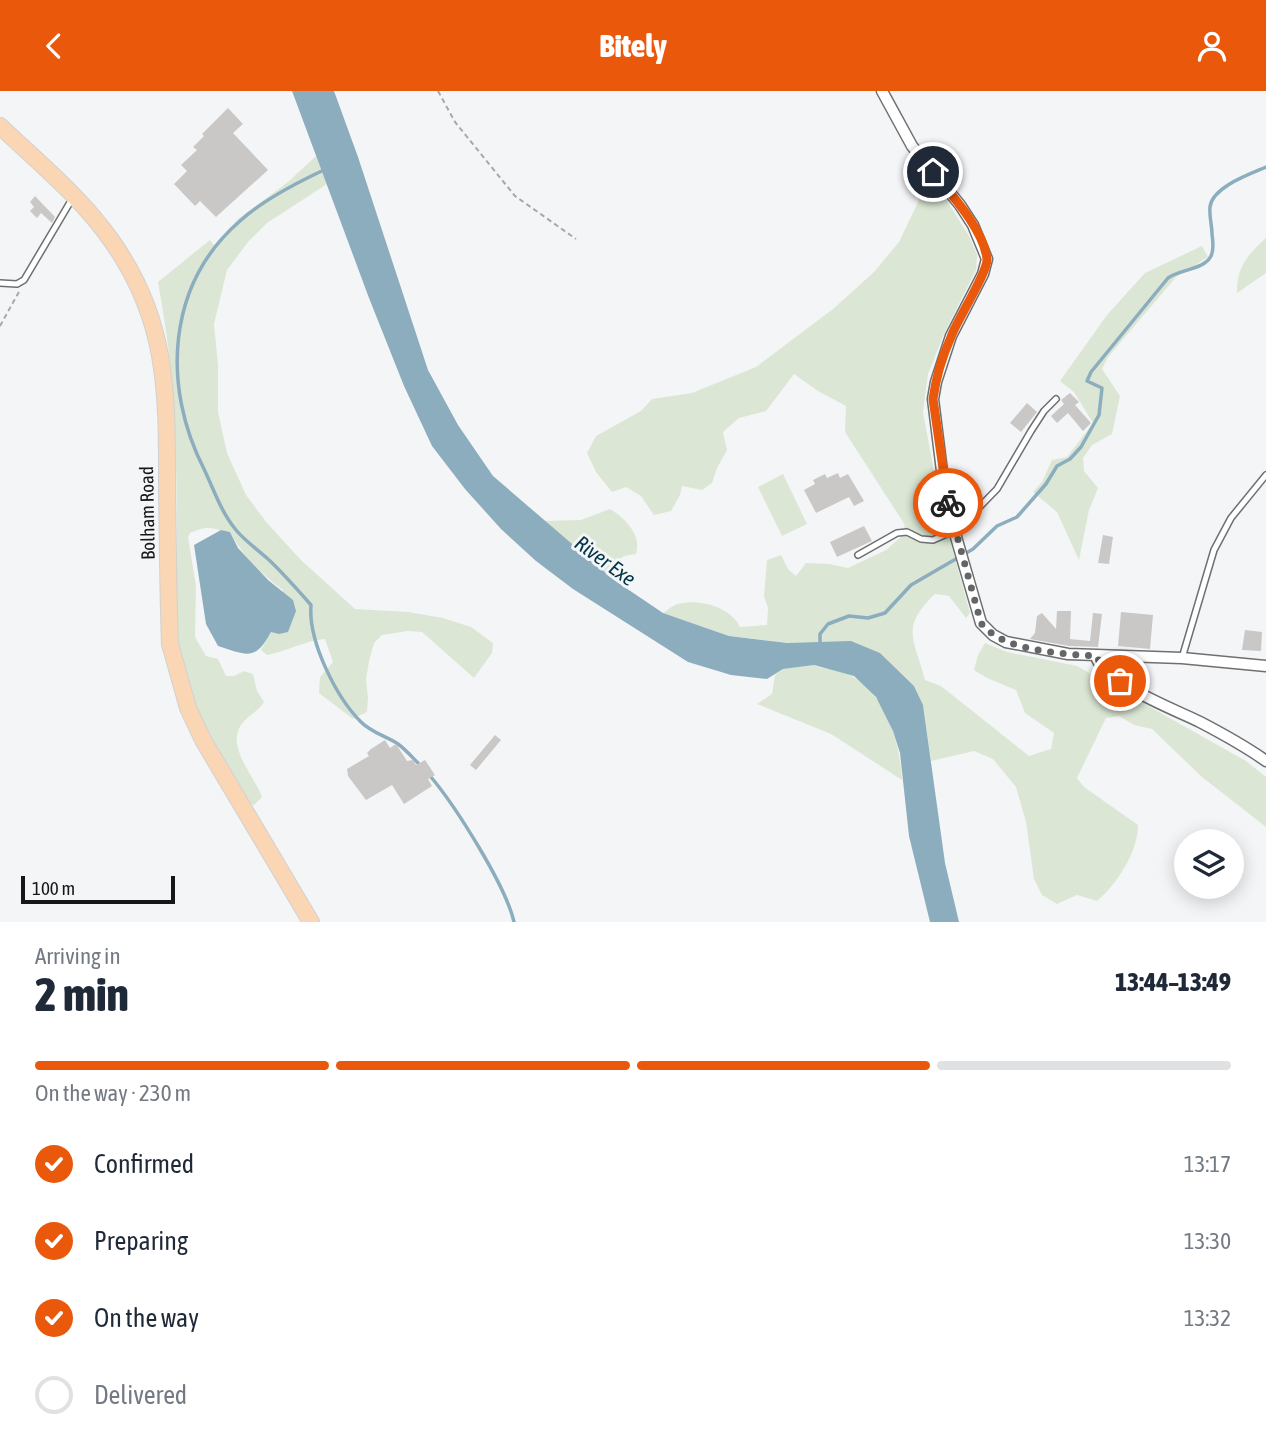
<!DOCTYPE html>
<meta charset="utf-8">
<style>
:root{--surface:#fff;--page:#f6f6f7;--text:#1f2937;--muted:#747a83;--line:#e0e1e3;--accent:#ea580c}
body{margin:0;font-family:"Asap Condensed",sans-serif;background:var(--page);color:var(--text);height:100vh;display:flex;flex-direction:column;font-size:26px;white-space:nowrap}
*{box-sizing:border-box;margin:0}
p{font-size:23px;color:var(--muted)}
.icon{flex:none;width:38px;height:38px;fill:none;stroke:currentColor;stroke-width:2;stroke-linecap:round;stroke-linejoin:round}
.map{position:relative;height:831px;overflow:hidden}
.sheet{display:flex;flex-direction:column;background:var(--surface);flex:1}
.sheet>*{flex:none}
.tools{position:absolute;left:1174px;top:738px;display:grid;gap:14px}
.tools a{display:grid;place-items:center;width:70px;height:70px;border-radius:50%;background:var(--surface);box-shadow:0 4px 18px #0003;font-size:35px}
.scale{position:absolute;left:21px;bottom:18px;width:154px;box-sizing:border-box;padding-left:7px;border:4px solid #171718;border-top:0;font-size:19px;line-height:24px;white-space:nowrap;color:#171718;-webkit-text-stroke:5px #f4f5f7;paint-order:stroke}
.pin{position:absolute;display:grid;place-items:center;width:60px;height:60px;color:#fff;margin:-30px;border:4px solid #fff;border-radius:50%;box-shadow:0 2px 7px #0007}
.courier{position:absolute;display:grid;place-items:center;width:70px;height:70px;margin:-35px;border:5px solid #ea580c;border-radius:50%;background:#fff;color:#222;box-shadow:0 2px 9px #0007}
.head em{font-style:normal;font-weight:800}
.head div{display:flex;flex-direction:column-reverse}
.head{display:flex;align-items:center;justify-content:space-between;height:119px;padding:0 35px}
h1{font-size:46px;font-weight:800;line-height:52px}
.bar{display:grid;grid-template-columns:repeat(4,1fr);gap:10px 7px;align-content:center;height:84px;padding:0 35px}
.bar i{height:9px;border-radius:5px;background:var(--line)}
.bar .selected{background:var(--accent)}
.bar p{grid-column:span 4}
ol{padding:0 35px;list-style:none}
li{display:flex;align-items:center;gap:21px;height:77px}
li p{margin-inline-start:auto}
li .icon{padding:7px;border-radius:50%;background:var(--accent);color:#fff;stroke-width:4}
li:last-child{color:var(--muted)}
li i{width:38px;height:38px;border:4px solid var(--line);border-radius:50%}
header{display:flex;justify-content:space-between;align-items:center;height:91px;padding:0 35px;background:var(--accent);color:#fff;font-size:32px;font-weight:800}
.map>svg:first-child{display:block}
.green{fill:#dbe7d4}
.water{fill:#8cadbe}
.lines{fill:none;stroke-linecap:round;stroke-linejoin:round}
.stream{stroke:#8cadbe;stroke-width:3.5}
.building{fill:#cac8c7}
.service-casing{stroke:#6e6f71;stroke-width:8}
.minor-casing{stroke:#6e6f71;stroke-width:13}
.primary-casing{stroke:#d1d1d1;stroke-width:18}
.path{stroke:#a7a8aa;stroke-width:2;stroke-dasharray:5 3.5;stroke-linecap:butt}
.service{stroke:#fff;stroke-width:5}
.minor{stroke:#fff;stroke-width:10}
.primary{stroke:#fad6b5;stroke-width:16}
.done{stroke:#646566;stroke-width:7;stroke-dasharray:0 12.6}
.route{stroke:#ea580c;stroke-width:9}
.labels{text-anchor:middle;stroke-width:6;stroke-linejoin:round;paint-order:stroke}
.street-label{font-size:19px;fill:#171718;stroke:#f4f5f7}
.water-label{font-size:21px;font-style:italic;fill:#003244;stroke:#f4f5f7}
</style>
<header><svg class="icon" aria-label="back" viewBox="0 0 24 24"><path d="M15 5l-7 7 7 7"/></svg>Bitely<svg class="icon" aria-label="person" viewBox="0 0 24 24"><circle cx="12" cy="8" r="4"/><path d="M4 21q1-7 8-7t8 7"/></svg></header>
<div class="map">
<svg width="1266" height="831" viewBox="0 0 1266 831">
<rect width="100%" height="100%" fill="#f4f5f7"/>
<g class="green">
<path d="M316 65 327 93 267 132 248 151 227 179 214 233 218 274V321L227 362 246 404 267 432 301 469 355 518 408 521 443 527 471 536 493 552 492 562 474 587 422 541 407 540 382 544 374 552 369 570 366 588 368 607 367 621 353 628 319 602 320 586 333 571 325 548C303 550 288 560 267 564L261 559 271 541 283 499C262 484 242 464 230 441 212 438 209 433 190 442L188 446 196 495 195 546 206 565 218 568 226 585H234L244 580 253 583 257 600 264 611C258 621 247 625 241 634 226 656 255 686 262 706L254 714 244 711C214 655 184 608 177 544 176 462 179 379 172 297 170 261 164 226 158 191L210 149 214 154 238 128 288 91Z"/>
<path d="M927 83 942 102 969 145 977 164 976 179 944 243 928 283 923 321 940 412 970 522 966 527 949 505 935 503C899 537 915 549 925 589L941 595 1029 665 1051 658 1054 642 1025 622 1016 599 987 587 974 579 978 564 985 552 1007 561 1077 575 1246 670 1266 686V736L1202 686 1152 638 1134 634 1119 625 1106 627 1077 687 1084 696 1138 734C1138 761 1117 793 1097 810L1077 804 1057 813 1042 804 1034 788 1026 731 1016 696 993 668 974 660 931 670 923 614 914 595 880 562 729 545 663 522C668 519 673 514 678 513 699 507 731 516 740 536L767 534 768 517 764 505 767 469 781 464 788 478 796 485 806 472 829 473 848 477 886 459 901 446 905 434 845 341 846 315 818 300 794 283 766 320 739 327 723 341 727 359 717 377 712 392 702 399 682 395 680 404 671 420 654 424 641 405 626 396 612 401 596 381 587 362 596 345 641 320 652 308 692 302 756 276 833 218 874 181 899 151 920 107Z"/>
<path d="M1266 147V182L1237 202C1236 177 1248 163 1266 147Z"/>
<polygon points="1202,155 1208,166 1176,186 1108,266 1102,278 1120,305 1112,343 1092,354 1083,367 1084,380 1098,397 1089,419 1079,469 1057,421 1033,401 1042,391 1052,369 1067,366 1093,332 1074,301 1060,290 1107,224 1145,182"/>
<polygon points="783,383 807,433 782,445 758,396"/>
<path d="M610 418C625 427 642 444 636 463L624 465 615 471 614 489 544 430 581 429Z"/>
<path d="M813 574C826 579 845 579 855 587 888 608 900 653 902 689L831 643 757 613 772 603 775 584 783 578Z"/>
</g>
<g class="water">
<polygon points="292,0 334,0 358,66 428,279 458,334 493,385 614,489 663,522 729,545 788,552 851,550 880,562 914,595 923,614 945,772 959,831 930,831 909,745 900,662 893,640 876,606 854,585 814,574 783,578 767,588 731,584 688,571 573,498 536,470 501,438 465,398 432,355 404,295 369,207"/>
<path d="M221 439 230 441 238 457 268 489 293 509 296 520 288 541 279 543 271 541C255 571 247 564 218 555L206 533 194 454Z"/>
</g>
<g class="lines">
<g class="stream">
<path d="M326 78C298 91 263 109 240 130 166 194 162 296 204 378 214 399 221 421 236 439 245 450 257 458 268 468 283 482 297 498 311 514 308 550 336 606 361 631 372 642 386 645 398 653 405 658 412 666 418 672"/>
<path d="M820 555V543L828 533 849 525 868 527 885 522 911 494 973 458 997 435 1017 426 1046 393 1057 375 1070 368 1081 356 1099 324 1102 297 1087 290 1091 281 1168 187C1180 178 1204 179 1211 165 1214 159 1213 150 1212 143 1212 134 1209 125 1210 116 1212 96 1250 83 1266 76"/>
<path d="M431 686C456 716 506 795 514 831"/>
</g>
</g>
<g class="building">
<polygon points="228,17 243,33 233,42 268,79 216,126 200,110 195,115 174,93 187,80 181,74 197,59 193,56 204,45 202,43"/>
<polygon points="35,105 55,126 52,132 41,122 37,127 30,120 34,116 30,111"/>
<polygon points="1070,302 1079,311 1075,314 1091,332 1083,340 1068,322 1057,332 1051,325 1064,313 1061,309"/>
<polygon points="1027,312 1037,321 1021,341 1010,332"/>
<polygon points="838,382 840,387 848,383 864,410 854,415 849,406 816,422 804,399 815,393 813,389 825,383 827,387"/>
<polygon points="864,435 872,450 837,466 830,451"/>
<polygon points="1103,444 1113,446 1109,473 1098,472"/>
<polygon points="1057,520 1071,520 1070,548 1090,550 1093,522 1102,523 1098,556 1069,555 1030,548 1035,542 1037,525 1042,522 1056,538"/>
<polygon points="1121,521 1153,524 1150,558 1118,555"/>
<polygon points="1245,539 1262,541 1261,560 1242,559"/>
<polygon points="495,644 501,649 476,679 470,674"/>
<polygon points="385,649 390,657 396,653 407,670 413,669 416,674 425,669 435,684 428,688 432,695 404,713 392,694 366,709 348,685 347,678 369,665 367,662 371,658"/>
</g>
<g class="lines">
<defs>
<g id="service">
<polyline points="0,192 17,193 24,189 72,108"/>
<polyline points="858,464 897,442 907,441 921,448 933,449 958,438 997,398 1031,340 1044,320 1056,308"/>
<polyline points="1182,567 1214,459 1231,427 1266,384"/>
</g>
<g id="minor">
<polyline points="882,0 912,55 960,114 973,134 987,168 983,183 951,245 936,291 933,308 943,388 954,439 981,532 993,544 1006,551 1068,563 1182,567 1266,575"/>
<path d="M1096 565C1102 591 1176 619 1200 631 1223 643 1245 655 1266 670"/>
</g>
<path id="primary" d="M0 35C38 71 81 106 111 149 169 230 167 304 167 399 168 450 168 502 170 553L188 617 203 649 311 831"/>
</defs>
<use href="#service" class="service-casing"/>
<use href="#minor" class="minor-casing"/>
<use href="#primary" class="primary-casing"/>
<g class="path">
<polyline points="438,0 455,31 515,105 576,148"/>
<polyline points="0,235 20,199"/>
</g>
<use href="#service" class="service"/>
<use href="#minor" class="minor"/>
<use href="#primary" class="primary"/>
</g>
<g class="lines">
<path class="done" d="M948 412 981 532C1002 560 1062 563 1096 565L1106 581 1120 590"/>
<path class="route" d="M933 81C951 103 984 139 987 168 988 181 957 229 951 246 942 266 936 286 933 308L948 412"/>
</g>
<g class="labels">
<g class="street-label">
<text transform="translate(147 422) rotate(-91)" y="7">Bolham Road</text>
</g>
<g class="water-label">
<text transform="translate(605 470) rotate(36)" y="7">River Exe</text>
</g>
</g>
</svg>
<div class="tools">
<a><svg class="icon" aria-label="layers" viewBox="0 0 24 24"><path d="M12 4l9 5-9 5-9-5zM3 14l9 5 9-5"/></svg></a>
</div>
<div class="scale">100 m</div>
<div class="pin" style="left:1120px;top:590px;background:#ea580c"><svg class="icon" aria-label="bag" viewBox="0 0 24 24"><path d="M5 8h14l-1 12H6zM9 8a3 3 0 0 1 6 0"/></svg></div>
<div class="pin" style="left:933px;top:81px;background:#1f2937"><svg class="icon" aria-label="home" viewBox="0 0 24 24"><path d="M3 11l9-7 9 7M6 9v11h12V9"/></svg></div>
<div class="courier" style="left:948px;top:412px"><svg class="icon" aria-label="bike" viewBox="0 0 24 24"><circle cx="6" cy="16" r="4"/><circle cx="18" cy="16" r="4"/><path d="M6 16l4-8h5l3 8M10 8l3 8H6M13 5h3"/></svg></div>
</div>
<section class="sheet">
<div class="head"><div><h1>2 min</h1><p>Arriving in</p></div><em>13:44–13:49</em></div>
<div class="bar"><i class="selected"></i><i class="selected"></i><i class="selected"></i><i></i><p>On the way · 230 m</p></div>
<ol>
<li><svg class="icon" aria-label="check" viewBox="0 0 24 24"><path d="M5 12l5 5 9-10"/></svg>Confirmed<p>13:17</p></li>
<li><svg class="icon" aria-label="check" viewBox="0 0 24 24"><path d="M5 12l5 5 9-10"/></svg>Preparing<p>13:30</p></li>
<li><svg class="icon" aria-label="check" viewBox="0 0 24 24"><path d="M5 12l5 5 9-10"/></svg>On the way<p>13:32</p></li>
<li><i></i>Delivered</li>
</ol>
</section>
